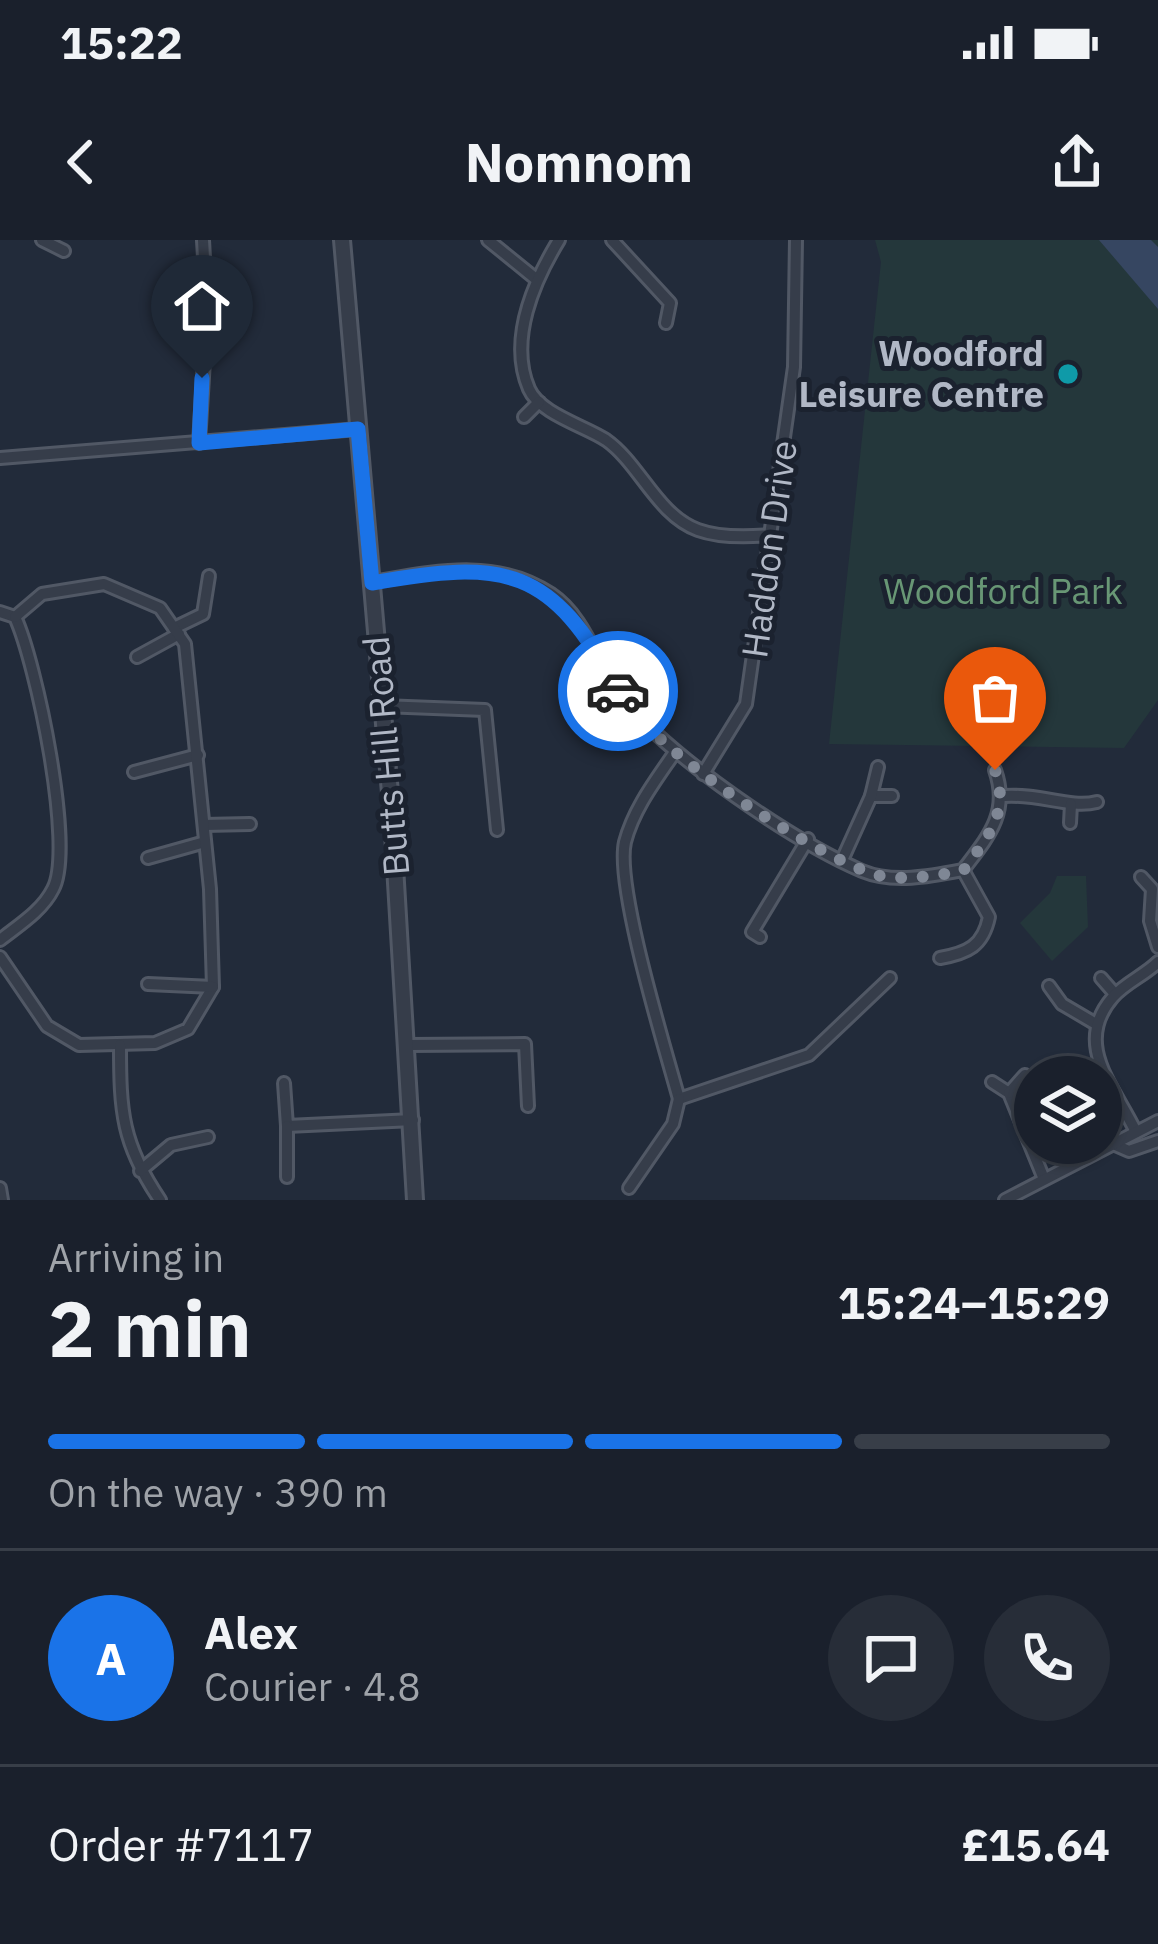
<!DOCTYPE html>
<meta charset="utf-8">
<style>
:root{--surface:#1a202c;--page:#272d38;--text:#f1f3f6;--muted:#9fa3a9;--line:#383e48;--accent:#1a73e8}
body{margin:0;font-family:"IBM Plex Sans",sans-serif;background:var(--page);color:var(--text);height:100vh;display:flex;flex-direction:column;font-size:45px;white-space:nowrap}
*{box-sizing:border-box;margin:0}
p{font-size:39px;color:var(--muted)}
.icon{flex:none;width:66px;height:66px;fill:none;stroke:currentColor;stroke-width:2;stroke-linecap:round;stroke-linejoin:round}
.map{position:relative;height:960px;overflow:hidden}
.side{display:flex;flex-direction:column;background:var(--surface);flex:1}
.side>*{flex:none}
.buttons{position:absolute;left:1014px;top:816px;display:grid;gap:24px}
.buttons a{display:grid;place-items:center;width:108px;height:108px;border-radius:50%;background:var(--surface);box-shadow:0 3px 9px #0004,0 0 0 3px var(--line);font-size:60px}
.pin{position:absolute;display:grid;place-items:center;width:102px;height:102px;color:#fff;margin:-123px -51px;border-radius:50% 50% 50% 0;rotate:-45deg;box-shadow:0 0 12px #0007}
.pin .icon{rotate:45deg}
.courier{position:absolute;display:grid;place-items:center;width:120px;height:120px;margin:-60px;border:9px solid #1a73e8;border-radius:50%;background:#fff;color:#222;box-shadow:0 3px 15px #0007}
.head em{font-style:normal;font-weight:800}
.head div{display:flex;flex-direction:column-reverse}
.head{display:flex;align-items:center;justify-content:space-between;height:204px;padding:0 48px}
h1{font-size:78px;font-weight:800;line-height:90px}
.bar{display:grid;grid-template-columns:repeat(4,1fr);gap:18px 12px;align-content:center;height:144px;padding:0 48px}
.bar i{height:15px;border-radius:9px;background:var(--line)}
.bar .current{background:var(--accent)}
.bar p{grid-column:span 4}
.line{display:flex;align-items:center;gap:30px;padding:0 48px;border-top:3px solid var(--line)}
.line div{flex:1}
.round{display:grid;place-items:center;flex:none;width:126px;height:126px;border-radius:63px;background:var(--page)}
.status{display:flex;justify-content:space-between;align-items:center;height:84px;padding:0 60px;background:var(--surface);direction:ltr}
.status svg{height:33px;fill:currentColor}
header{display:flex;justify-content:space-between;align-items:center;height:156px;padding:0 48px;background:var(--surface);font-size:54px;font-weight:800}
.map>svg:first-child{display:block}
.green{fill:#24373b}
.water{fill:#364661}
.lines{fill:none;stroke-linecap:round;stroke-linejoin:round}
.minor-casing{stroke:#515865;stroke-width:16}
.tertiary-casing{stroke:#515865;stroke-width:20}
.minor{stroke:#363d4a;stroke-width:10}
.tertiary{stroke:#363d4a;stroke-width:14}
.done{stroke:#7f8795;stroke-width:12;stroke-dasharray:0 21.6}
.route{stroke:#1a73e8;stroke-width:15}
.culture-dot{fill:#0f9aa8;stroke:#1b222f;stroke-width:4.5}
.labels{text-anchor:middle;stroke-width:10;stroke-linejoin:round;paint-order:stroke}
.poi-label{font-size:36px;font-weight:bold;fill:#b1b8c6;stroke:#1b222f;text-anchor:end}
.street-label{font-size:36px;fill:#b1b8c6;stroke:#1b222f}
.park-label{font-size:36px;fill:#689775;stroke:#1b222f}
</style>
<div class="status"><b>15:22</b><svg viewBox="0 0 49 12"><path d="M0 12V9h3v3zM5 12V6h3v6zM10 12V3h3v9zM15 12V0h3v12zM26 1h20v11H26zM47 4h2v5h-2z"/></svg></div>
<header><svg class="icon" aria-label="back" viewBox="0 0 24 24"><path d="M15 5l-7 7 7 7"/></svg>Nomnom<svg class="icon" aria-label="share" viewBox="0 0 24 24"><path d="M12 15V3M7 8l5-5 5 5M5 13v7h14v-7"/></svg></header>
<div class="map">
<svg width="1158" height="960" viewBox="0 0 1158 960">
<rect width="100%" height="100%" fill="#222b3a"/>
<g class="green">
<polygon points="875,0 1158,0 1158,460 1124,508 829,504 881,22"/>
<polygon points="1057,636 1086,636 1088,687 1052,721 1020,683 1050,653"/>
</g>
<polygon class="water" points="1099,0 1151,0 1158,7 1158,69"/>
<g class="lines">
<defs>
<g id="minor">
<polyline points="42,0 64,11"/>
<polyline points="488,0 536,39"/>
<path d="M559 0C534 41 508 100 529 149 540 174 585 186 606 200 640 224 657 275 698 290 720 298 749 297 771 295"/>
<polyline points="612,0 670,63 666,83"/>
<polyline points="524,177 539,162"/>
<polyline points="199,203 207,71 203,0"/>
<polyline points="0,218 358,189"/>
<path d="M372 342C432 332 496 317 551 354 588 379 597 428 624 460 671 518 793 601 862 631 893 644 932 636 963 630 988 597 1010 573 995 530"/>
<path d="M0 372 15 377C36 422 75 608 53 649 42 671 19 685 0 700"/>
<polyline points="174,388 203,374 209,336"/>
<polyline points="137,417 179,394"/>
<polyline points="382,466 485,470 497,590"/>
<path d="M675 512C656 540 634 568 625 602 615 646 665 808 679 859L809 815 890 738"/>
<polyline points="134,532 198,515"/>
<polyline points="703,534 746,464 794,127 796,0"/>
<polyline points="871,556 892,556"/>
<path d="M1004 556C1039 553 1070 569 1097 562"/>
<polyline points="1070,583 1071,564"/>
<polyline points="204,585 250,584"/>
<polyline points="148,618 205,602"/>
<polyline points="843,618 871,556 878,527"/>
<polyline points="1141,637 1152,649 1150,681 1158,707"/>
<polyline points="760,697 752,692 808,599"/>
<polyline points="0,717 47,786 79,805 155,803 188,789 213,747 210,649 185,404 160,368 104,344 42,354 15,377"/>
<path d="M940 718C968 713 983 706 989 677L963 630"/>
<polyline points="1101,738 1115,754"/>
<polyline points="148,744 213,747"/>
<polyline points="1049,746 1062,764 1096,784"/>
<path d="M120 805C120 872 122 904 160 960"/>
<polyline points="409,805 525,804 528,866"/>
<polyline points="992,842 1009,853 1044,939"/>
<polyline points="284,843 287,886 413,880"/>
<polyline points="1009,853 1025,835"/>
<polyline points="287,886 287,937"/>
<path d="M1136 892C1114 846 1072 804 1113 757 1125 743 1145 735 1158 722"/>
<polyline points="1113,904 1129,911 1158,901"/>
<polyline points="140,931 171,905 208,897"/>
<polyline points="0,948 2,960"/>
<polyline points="629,948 673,884 679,859"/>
<polyline points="1005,960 1158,881"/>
</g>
<polyline id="tertiary" points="342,0 392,576 415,960"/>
</defs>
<use href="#minor" class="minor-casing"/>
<use href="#tertiary" class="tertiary-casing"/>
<use href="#minor" class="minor"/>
<use href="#tertiary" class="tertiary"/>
</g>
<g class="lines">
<path class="done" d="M618 451C655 512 796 602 862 630 893 644 931 636 963 631 988 597 1010 572 995 530"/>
<path class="route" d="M202 138 199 203 358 189 372 343C505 319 552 326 618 451"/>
</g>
<circle class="culture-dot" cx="1068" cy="134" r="12"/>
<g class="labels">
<g class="poi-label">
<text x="1044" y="126">Woodford<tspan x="1044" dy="41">Leisure Centre</tspan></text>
</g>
<g class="street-label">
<text transform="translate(769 309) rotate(-82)" y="13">Haddon Drive</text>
<text transform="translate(386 516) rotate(-95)" y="13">Butts Hill Road</text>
</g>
<g class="park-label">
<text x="1003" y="364">Woodford Park</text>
</g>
</g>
</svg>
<div class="buttons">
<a><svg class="icon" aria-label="layers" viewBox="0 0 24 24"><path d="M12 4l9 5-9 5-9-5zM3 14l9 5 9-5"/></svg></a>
</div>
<div class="pin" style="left:995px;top:530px;background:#ea580c"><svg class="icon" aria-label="bag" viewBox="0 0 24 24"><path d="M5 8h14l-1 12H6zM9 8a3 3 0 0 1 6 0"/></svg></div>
<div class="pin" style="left:202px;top:138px;background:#1f2937"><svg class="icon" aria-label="home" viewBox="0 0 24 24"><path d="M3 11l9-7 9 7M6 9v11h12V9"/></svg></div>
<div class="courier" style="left:618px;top:451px"><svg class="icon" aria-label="car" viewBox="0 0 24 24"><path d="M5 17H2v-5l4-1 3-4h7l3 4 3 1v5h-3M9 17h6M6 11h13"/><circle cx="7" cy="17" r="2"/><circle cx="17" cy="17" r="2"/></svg></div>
</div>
<section class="side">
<div class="head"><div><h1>2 min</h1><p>Arriving in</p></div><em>15:24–15:29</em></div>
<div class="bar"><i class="current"></i><i class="current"></i><i class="current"></i><i></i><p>On the way · 390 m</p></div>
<div class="line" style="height:216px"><b class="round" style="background:var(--accent);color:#fff">A</b><div><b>Alex</b><p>Courier · 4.8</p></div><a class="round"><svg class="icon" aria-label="chat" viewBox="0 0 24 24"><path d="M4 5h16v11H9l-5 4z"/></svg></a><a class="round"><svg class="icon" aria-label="phone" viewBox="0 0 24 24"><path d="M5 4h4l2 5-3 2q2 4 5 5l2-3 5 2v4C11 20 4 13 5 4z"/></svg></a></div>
<div class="line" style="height:156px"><div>Order #7117</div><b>£15.64</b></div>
</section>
